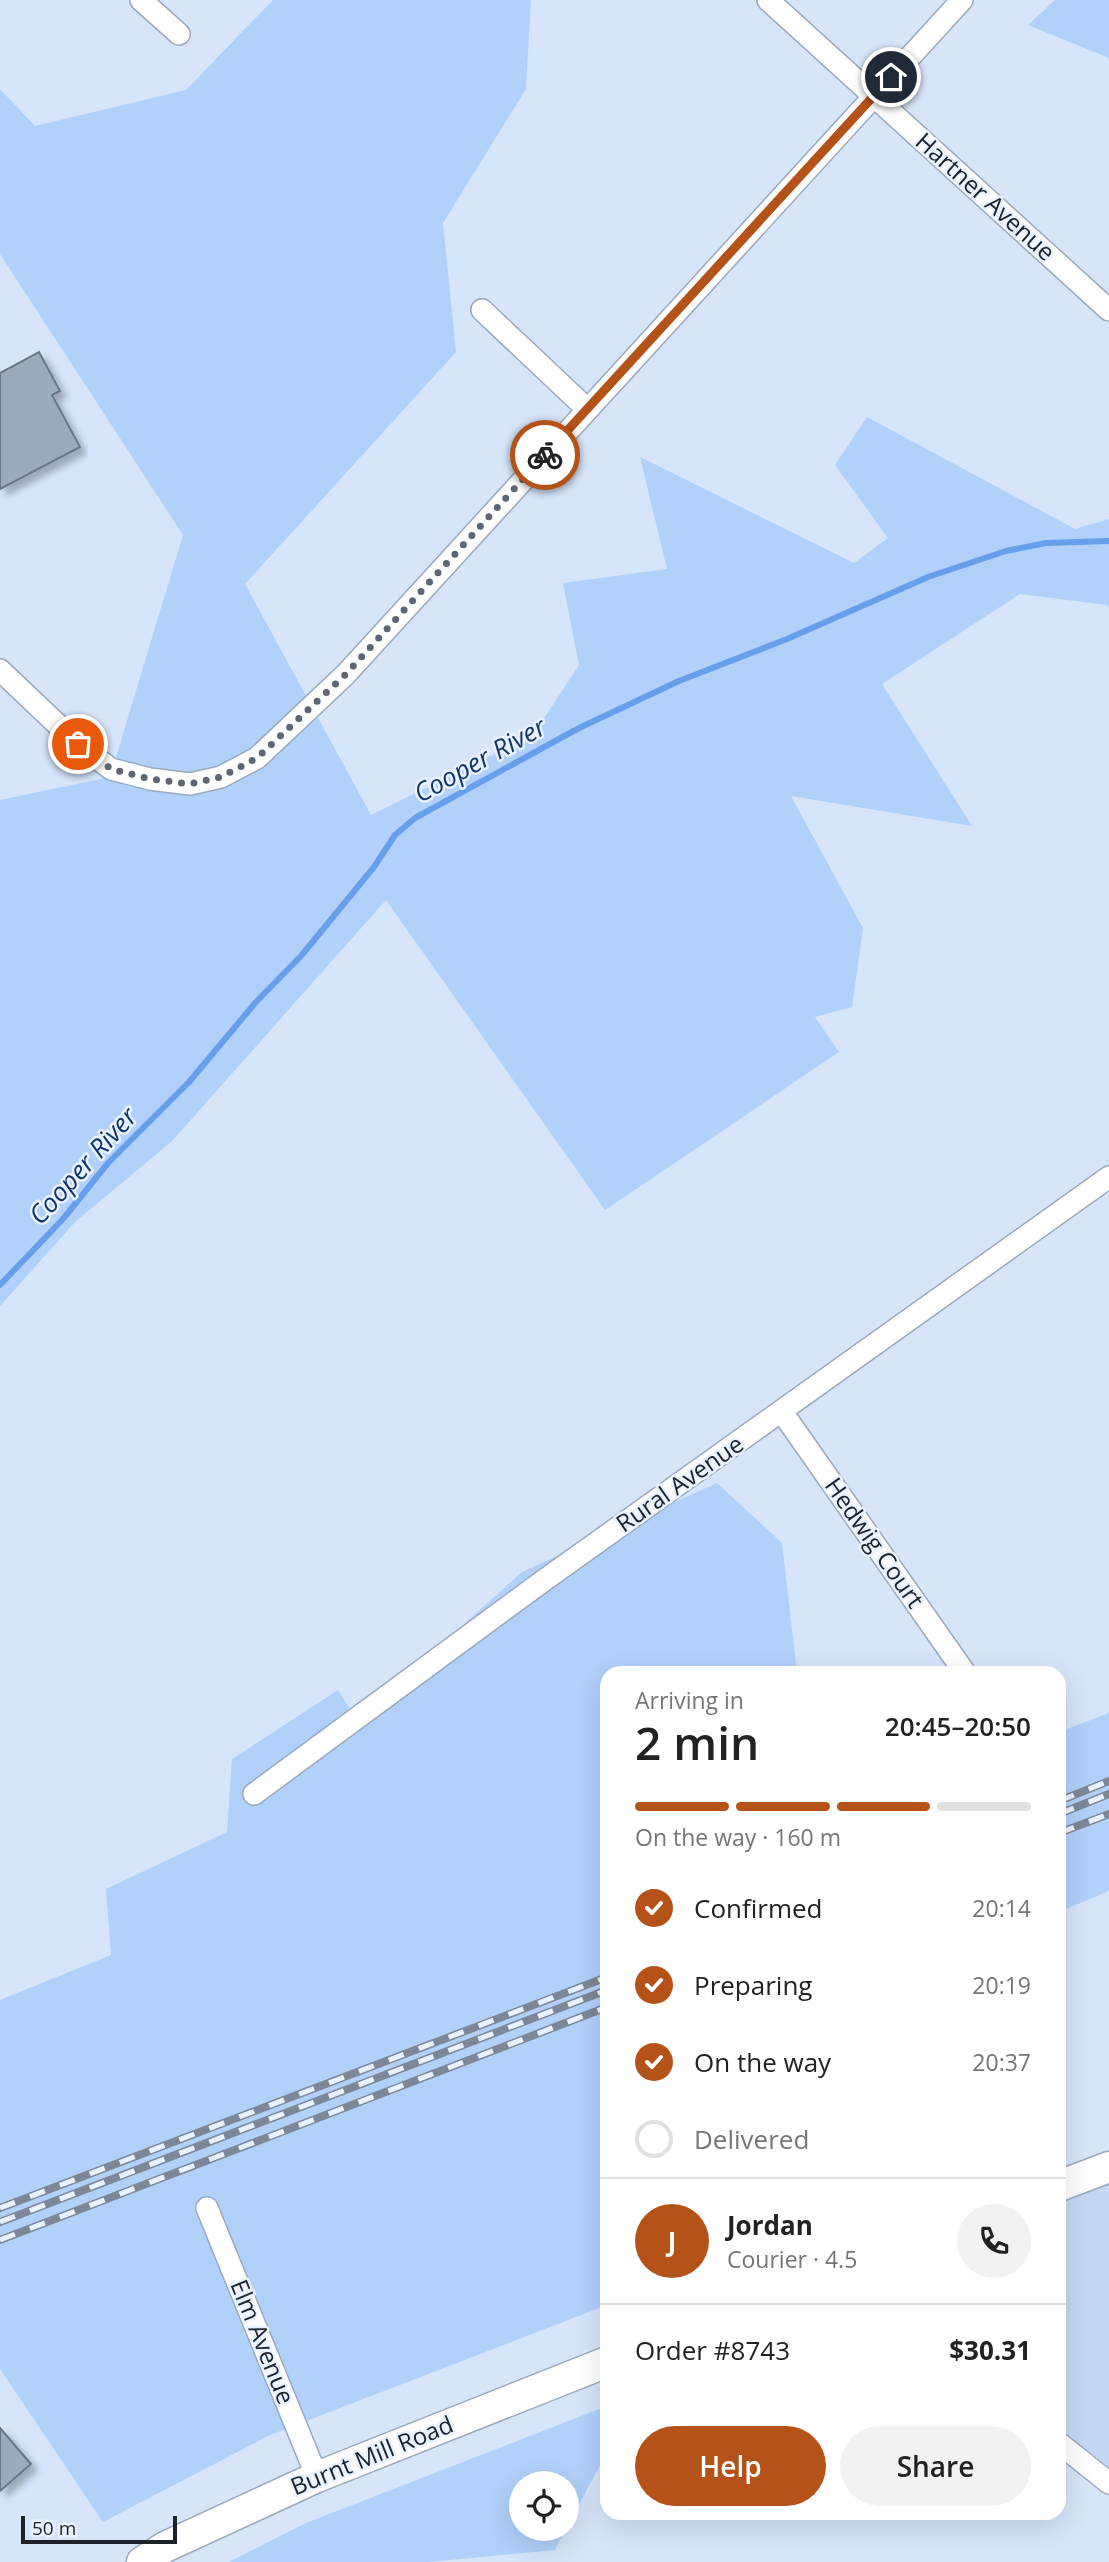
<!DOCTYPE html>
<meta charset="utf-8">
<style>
:root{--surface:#fff;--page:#f2f2f2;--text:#222;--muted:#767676;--line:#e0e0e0;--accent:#b45218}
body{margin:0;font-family:"Open Sans",sans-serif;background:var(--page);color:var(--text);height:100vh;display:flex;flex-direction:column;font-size:26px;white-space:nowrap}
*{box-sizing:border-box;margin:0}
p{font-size:23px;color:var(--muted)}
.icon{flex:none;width:38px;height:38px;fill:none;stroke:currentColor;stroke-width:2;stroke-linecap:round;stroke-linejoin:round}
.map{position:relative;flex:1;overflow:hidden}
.drawer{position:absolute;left:600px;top:1666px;width:466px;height:854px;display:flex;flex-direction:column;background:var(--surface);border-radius:21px;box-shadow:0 7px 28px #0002}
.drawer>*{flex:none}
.fabs{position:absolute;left:509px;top:2471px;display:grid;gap:14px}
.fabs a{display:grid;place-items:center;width:70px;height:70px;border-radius:50%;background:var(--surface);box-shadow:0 7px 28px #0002;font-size:35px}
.scale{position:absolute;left:21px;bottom:18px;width:156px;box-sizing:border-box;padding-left:7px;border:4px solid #1c2229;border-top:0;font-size:19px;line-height:24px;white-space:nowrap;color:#1c2229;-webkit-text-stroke:5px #e9f2ff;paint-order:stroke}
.pin{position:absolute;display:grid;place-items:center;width:60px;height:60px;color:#fff;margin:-30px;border:4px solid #fff;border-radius:50%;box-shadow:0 2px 7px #0007}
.courier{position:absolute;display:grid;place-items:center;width:70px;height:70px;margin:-35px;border:5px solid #b45218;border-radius:50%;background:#fff;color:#222;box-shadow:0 2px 9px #0007}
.overview em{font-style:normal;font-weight:600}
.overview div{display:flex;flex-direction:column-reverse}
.overview{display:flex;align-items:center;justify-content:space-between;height:119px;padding:0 35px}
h1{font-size:46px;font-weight:600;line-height:52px}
.bar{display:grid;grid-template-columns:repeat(4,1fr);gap:10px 7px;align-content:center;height:84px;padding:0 35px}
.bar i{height:9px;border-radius:5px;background:var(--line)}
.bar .selected{background:var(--accent)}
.bar p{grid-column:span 4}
.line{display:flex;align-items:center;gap:18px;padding:0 35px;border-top:2px solid var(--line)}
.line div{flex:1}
.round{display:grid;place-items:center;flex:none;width:74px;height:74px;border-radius:37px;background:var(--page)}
ol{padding:0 35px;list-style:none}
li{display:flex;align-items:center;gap:21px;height:77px}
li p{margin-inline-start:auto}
li .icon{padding:7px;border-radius:50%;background:var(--accent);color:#fff;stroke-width:4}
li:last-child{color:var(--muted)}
li i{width:38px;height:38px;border:4px solid var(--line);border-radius:50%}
.button{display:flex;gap:14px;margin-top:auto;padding:14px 35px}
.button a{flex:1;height:80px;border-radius:42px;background:var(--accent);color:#fff;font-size:28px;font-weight:600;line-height:80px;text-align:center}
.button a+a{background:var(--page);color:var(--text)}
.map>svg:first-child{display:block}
.built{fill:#c5d8f3}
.green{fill:#b1d0fa}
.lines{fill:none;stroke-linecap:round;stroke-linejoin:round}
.stream{stroke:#669feb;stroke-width:6}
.building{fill:#9baabd;stroke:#69778a;stroke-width:2;filter:url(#shadow)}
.street-casing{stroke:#9aa9bd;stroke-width:24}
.secondary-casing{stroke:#9aa9bd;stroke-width:33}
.street{stroke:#fff;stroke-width:21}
.secondary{stroke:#fff;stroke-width:30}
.rail-casing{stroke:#7d8795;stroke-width:8}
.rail{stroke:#e9f2ff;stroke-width:5;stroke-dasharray:16;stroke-linecap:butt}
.done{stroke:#5d6672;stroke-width:7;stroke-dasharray:0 12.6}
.route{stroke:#b45218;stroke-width:9}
.labels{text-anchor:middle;stroke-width:5;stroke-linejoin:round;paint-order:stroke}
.street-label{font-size:24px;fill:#1c2229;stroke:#e9f2ff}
.water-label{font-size:26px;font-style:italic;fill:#113768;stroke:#e9f2ff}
</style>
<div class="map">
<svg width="1109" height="2562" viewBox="0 0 1109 2562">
<defs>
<filter id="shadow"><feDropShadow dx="6" dy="6" stdDeviation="3.5" flood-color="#0004"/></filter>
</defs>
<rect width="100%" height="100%" fill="#d6e5fa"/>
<polygon class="built" points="1109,2167 1109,2483 1059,2443 1059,2186"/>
<g class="green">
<polygon points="273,0 531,0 526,89 443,223 456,352 245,584 371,815 533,735 579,665 563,583 667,569 640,457 854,563 888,538 835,465 867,417 1075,529 1109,519 1109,608 1107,605 1020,594 882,684 972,826 791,796 863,928 852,1007 815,1017 839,1052 605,1210 386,900 172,1141 76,1221 0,1306 0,800 110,777 183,535 0,254 0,89 35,126 186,90"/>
<polygon points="1055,0 1109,0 1109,58 1028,25"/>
<polygon points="717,1483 782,1543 797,1673 607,1673 607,2305 270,2435 103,2522 0,2369 0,2000 111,1955 106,1889 227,1832 232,1759 338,1690 355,1717 421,1663 522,1572"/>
<polygon points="1109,1713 1109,1891 1059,1912 1059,1732"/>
<polygon points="607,2406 607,2452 567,2527 567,2483 522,2483 522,2529 566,2529 555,2550 429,2562 229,2562 306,2523"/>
</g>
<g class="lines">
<polyline class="stream" points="0,1285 63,1219 108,1163 189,1082 256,1002 301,956 374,867 395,835 415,818 579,728 679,681 787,639 928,577 1006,551 1046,543 1109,541"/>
</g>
<g class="building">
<polygon points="39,352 60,391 52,395 80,447 0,489 0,373"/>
<polygon points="0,2428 31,2464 0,2491"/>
</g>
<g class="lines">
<defs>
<g id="street">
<polyline points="141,0 179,34"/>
<polyline points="768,0 1109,310"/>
<polyline points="482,310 587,409"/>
<polyline points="0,670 78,744 111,769 150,779 190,784 221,777 257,758 346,674 962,0"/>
<polyline points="782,1412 965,1673"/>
<polyline points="254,1794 543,1581 1109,1177"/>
<polyline points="207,2208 317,2477"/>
<polyline points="1059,2443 1109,2483"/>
</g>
<g id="secondary">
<polyline points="1059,2186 1109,2167"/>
<polyline points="142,2562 165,2547 317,2477 607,2362"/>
</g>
</defs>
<use href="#street" class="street-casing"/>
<use href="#secondary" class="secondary-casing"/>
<use href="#street" class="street"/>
<use href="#secondary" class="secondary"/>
<defs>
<g id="rail">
<polyline points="1059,1801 1109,1781"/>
<polyline points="1059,1814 1109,1794"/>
<polyline points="1059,1833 1109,1814"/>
<polyline points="0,2208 607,1977"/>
<polyline points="0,2222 607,1990"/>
<polyline points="0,2240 607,2007"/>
</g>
</defs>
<use href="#rail" class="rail-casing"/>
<use href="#rail" class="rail"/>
</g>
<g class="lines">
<polyline class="done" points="78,744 111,769 150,779 190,784 221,777 257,758 346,674 545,455"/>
<polyline class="route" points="545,455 891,77"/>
</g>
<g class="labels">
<g class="street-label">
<text transform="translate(985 197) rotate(42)" y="8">Hartner Avenue</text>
<text transform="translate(680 1484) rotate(-35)" y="8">Rural Avenue</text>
<text transform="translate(874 1543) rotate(55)" y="8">Hedwig Court</text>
<text transform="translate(262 2342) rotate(68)" y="8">Elm Avenue</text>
<text transform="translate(372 2456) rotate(-22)" y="8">Burnt Mill Road</text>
</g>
<g class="water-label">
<text transform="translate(480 760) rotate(-29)" y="9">Cooper River</text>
<text transform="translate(83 1166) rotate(-48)" y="9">Cooper River</text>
</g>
</g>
</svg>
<div class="fabs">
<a><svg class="icon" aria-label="locate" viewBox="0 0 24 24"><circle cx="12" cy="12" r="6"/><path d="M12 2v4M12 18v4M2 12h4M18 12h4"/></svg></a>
</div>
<div class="scale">50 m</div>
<div class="pin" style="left:78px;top:744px;background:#ea580c"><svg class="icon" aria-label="bag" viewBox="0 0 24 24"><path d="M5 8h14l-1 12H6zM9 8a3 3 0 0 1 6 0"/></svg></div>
<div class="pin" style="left:891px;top:77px;background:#1f2937"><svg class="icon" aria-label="home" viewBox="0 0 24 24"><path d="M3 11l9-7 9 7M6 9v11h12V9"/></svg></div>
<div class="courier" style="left:545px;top:455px"><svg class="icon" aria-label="bike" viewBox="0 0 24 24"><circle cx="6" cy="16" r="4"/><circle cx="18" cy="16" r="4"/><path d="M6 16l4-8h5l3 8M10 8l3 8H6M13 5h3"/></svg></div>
<section class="drawer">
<div class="overview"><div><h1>2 min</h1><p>Arriving in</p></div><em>20:45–20:50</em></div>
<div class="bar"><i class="selected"></i><i class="selected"></i><i class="selected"></i><i></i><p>On the way · 160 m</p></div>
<ol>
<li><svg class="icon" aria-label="check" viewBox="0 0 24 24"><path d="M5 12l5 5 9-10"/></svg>Confirmed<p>20:14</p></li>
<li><svg class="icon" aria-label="check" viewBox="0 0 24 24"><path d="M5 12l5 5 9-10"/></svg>Preparing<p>20:19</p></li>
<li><svg class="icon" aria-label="check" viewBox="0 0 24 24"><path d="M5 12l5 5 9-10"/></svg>On the way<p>20:37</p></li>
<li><i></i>Delivered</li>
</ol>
<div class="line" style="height:126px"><b class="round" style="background:var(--accent);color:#fff">J</b><div><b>Jordan</b><p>Courier · 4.5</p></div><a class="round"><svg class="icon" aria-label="phone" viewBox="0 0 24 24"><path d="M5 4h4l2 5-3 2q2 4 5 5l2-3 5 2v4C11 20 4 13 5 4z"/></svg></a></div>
<div class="line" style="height:91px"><div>Order #8743</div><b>$30.31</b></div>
<div class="button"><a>Help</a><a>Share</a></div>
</section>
</div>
